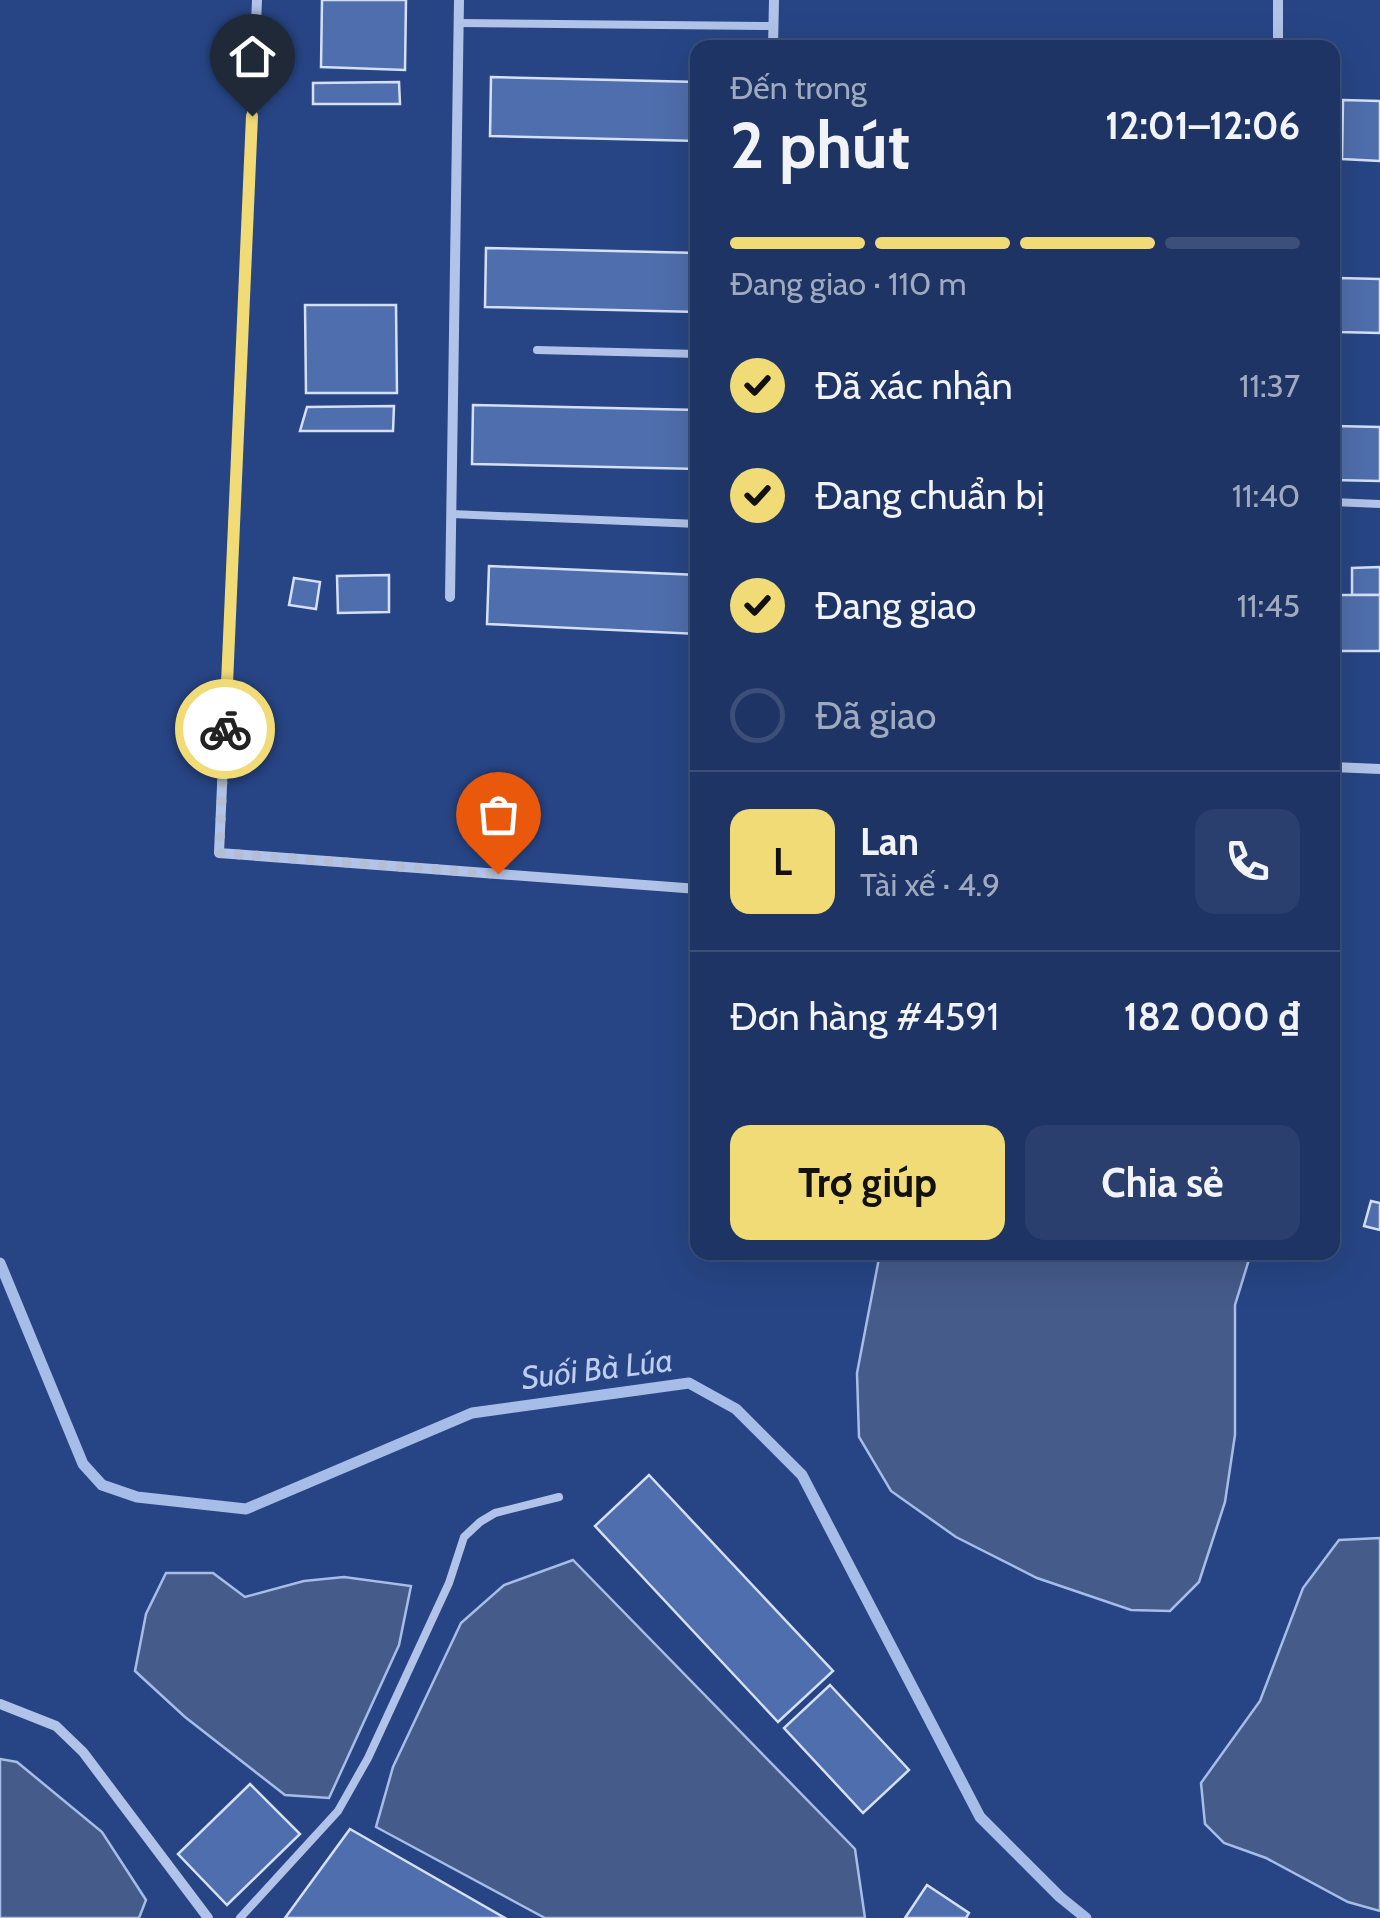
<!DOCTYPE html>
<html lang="vi">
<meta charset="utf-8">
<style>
:root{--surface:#1d3464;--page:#2a3f6d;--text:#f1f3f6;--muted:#a0aabf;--line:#3b4f78;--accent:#f0db76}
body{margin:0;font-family:Cabin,sans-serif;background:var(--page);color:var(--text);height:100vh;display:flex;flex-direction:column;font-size:38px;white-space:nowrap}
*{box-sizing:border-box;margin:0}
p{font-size:32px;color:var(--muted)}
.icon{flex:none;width:55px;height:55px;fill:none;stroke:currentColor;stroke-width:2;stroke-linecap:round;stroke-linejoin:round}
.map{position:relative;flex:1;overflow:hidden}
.panel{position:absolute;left:690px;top:40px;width:650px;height:1220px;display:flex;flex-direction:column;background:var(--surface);border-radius:20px;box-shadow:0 10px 40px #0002,0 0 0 2px var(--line)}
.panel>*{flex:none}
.pin{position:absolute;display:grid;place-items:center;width:85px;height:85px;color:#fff;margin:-102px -42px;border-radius:50% 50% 50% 0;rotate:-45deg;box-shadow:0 0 10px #0007}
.pin .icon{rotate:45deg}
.courier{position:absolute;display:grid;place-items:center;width:100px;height:100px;margin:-50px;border:8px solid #f0db76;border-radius:50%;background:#fff;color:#222;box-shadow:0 2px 12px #0007}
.overview em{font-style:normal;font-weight:800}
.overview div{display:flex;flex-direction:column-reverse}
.overview{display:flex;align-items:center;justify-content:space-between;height:170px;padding:0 40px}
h1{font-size:65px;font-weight:800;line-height:75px}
.bar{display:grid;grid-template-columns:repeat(4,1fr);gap:15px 10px;align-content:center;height:120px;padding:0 40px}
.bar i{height:12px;border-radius:8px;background:var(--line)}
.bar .selected{background:var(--accent)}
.bar p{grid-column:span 4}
.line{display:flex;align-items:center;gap:25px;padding:0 40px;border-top:2px solid var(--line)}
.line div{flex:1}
.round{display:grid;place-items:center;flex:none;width:105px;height:105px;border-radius:20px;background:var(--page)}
ol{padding:0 40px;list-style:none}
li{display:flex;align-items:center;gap:30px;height:110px}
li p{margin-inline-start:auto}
li .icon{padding:10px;border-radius:50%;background:var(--accent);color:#111;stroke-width:4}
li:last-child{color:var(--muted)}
li i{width:55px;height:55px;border:5px solid var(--line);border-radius:50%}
.cta{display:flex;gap:20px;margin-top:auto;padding:20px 40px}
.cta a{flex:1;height:115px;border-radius:20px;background:var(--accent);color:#111;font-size:40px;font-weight:800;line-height:115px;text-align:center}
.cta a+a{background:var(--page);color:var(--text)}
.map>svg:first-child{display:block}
.water{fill:#455b8a;stroke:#a6bde8;stroke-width:2.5}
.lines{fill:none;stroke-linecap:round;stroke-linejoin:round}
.stream{stroke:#a6bde8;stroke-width:11}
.building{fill:#4f6ead;stroke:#d5e0f6;stroke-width:2.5}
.lane{stroke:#b1c3e8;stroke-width:8}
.street{stroke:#b1c3e8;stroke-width:10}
.done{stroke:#b3bed4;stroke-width:10;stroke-dasharray:0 18}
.route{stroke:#f0db76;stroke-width:12}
.labels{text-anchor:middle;stroke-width:9;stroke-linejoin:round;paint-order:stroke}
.water-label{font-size:32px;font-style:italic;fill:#bdceef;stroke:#274585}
</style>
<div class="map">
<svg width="1380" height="1918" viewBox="0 0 1380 1918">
<rect width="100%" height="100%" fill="#274585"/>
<g class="water">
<polygon points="880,1253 1251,1253 1235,1305 1235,1435 1225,1502 1199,1582 1170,1611 1131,1610 1037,1578 956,1537 891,1491 859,1437 857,1373"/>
<polygon points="1380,1538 1380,1911 1348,1902 1266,1858 1224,1843 1205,1824 1201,1783 1260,1701 1303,1588 1339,1540"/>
<polygon points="573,1560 855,1849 865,1918 545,1918 376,1827 393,1767 461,1623 504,1585"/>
<polygon points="166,1573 213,1573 245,1597 304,1581 344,1577 411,1586 399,1645 329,1798 285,1795 185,1717 135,1671 146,1614"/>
<polygon points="0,1759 17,1762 102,1832 146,1900 139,1918 0,1918"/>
</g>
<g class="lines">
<polyline class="stream" points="0,1263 83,1464 102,1485 137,1497 246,1509 472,1413 689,1383 736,1409 802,1475 980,1817 1060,1897 1086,1918"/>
</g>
<g class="building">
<polygon points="322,0 406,0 405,70 321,67"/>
<polygon points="491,77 698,82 698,141 490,136"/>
<polygon points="399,82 400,104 313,104 313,83"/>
<polygon points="1343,100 1380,101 1380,161 1342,159"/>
<polygon points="486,248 698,253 698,312 485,307"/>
<polygon points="1338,278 1380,279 1380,333 1338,332"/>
<polygon points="305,305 396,305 397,393 306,393"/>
<polygon points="473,405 698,410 698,469 472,464"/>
<polygon points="394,406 393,431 300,431 307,407"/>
<polygon points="1334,426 1380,427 1380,481 1333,480"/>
<polygon points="489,566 698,575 698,634 487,624"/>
<polygon points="1380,567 1380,595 1352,595 1352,568"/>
<polygon points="389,575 389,612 338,613 337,576"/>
<polygon points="294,578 320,582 316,609 289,605"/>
<rect x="1332" y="595" width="48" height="56"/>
<polygon points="1371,1201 1380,1203 1380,1230 1364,1226"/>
<polygon points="649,1475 833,1671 778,1722 595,1526"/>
<polygon points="830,1685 909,1770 863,1813 784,1728"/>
<polygon points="250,1784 300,1834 227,1905 178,1854"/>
<polygon points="350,1829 505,1918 285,1918"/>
<polygon points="927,1885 969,1913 966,1918 905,1918"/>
</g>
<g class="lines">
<g class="lane">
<polyline points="459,23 773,26"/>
<polyline points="537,350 698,354"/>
<polyline points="1332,502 1380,504"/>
<polyline points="451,514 698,524"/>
<polyline points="240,1918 338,1811 368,1758 449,1583 464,1537 480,1522 495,1513 559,1497"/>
</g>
<g class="street">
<polyline points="257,0 219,853 698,889"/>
<polyline points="773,48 774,0"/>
<polyline points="1278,48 1278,0"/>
<polyline points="450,597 459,0"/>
<polyline points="1332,767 1380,769"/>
<polyline points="0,1704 56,1726 83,1752 208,1918"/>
</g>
</g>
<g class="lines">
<polyline class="done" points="225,729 219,853 498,874"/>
<polyline class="route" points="225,729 252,116"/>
</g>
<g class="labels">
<g class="water-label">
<text transform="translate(597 1369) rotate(-7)" y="11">Suối Bà Lúa</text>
</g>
</g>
</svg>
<div class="pin" style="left:498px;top:874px;background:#ea580c"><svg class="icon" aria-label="bag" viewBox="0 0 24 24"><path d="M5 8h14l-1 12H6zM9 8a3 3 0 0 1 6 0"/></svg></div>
<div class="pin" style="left:252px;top:116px;background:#1f2937"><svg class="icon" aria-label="home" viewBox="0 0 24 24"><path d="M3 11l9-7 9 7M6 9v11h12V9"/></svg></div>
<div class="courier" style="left:225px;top:729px"><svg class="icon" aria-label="bike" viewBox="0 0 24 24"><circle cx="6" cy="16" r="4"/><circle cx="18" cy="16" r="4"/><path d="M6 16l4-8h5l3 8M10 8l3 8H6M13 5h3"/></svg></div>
<section class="panel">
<div class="overview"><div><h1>2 phút</h1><p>Đến trong</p></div><em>12:01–12:06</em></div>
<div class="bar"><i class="selected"></i><i class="selected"></i><i class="selected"></i><i></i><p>Đang giao · 110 m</p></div>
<ol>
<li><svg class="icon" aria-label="check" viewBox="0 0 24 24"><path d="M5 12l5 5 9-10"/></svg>Đã xác nhận<p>11:37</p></li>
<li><svg class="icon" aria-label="check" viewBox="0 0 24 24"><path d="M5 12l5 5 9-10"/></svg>Đang chuẩn bị<p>11:40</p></li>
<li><svg class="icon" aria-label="check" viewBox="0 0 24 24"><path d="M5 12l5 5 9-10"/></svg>Đang giao<p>11:45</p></li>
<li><i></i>Đã giao</li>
</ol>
<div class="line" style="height:180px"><b class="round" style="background:var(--accent);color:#111">L</b><div><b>Lan</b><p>Tài xế · 4.9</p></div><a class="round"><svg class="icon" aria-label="phone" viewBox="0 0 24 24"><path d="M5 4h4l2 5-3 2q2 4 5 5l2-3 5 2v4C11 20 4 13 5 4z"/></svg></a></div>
<div class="line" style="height:130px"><div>Đơn hàng #4591</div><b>182 000 ₫</b></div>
<div class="cta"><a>Trợ giúp</a><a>Chia sẻ</a></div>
</section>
</div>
